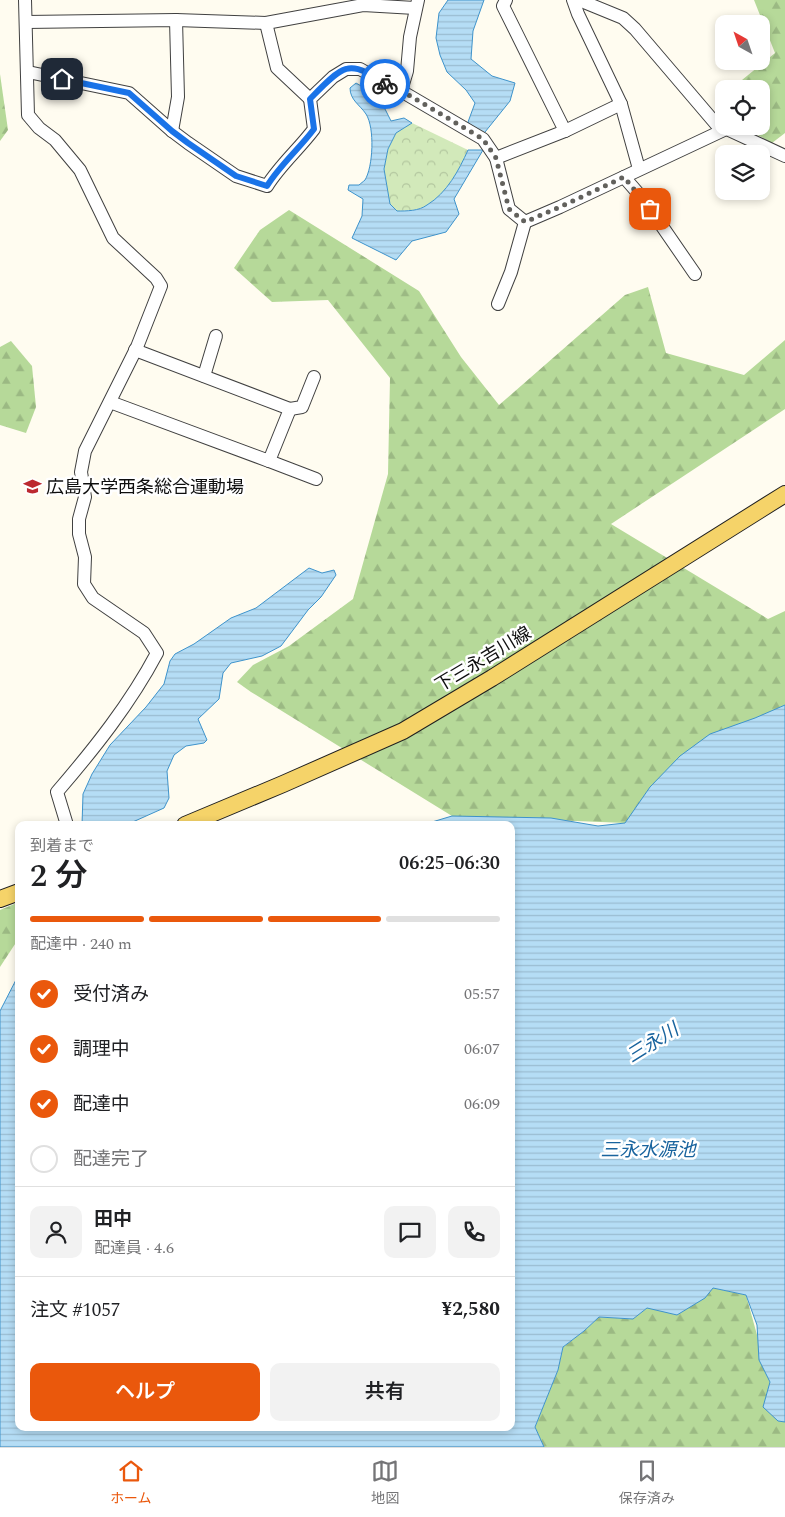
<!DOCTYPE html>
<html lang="ja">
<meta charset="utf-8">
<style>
:root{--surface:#fff;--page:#f2f2f2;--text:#202124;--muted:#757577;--line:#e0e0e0;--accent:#ea580c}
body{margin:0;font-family:Spectral,"Noto Sans JP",serif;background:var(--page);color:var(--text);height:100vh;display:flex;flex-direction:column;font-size:19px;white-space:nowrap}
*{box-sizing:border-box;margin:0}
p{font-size:16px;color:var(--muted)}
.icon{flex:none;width:28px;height:28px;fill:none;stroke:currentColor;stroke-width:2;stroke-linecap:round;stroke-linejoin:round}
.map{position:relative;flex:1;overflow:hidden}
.drawer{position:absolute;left:15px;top:821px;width:500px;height:610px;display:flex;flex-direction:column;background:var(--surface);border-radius:10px;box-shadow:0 2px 8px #0003}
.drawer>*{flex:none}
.needle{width:32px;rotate:320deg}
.fabs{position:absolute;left:715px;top:15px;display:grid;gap:10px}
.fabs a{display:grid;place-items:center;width:55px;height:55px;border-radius:10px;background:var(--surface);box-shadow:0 2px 8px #0003;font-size:25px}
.pin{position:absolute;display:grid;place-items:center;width:42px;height:42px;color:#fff;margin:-21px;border-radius:10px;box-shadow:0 2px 8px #0006}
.courier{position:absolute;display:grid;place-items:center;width:50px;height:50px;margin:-25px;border:4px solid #1a73e8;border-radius:50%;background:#fff;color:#222;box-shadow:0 1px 6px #0007}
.headline em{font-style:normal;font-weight:600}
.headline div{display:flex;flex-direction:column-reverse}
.headline{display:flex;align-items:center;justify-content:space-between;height:85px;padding:0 15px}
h1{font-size:32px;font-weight:600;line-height:38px}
.bar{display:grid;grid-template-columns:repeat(4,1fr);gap:8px 5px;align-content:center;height:60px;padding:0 15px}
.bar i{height:6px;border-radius:4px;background:var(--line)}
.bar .selected{background:var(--accent)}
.bar p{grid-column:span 4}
.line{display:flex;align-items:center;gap:12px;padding:0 15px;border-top:1px solid var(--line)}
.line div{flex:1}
.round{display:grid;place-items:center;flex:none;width:52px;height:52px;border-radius:10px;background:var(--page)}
ol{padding:0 15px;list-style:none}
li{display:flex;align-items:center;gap:15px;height:55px}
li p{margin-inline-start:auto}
li .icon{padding:5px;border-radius:50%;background:var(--accent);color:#fff;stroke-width:4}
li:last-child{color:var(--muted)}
li i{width:28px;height:28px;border:2px solid var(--line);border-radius:50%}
.primary-button{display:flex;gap:10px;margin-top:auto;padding:10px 15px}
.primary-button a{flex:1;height:58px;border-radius:10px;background:var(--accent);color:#fff;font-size:20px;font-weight:600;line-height:58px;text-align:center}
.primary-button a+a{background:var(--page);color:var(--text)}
.tab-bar{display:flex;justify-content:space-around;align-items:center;height:70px;border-top:1px solid var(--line);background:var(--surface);font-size:14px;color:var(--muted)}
.tab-bar a{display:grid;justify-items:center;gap:2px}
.tab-bar .selected{color:var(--accent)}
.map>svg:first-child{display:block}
.forest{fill:url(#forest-firs)}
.park{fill:url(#park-crowns)}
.water{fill:url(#water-rules);stroke:#3e93cb}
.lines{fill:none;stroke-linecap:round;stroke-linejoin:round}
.minor-casing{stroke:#414141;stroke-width:14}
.major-casing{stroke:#1f1f1f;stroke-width:18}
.minor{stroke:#fff;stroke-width:12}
.major{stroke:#f5d369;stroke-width:16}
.done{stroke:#62615d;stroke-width:5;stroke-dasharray:0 9}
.route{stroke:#1a73e8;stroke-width:6}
.labels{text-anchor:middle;stroke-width:5;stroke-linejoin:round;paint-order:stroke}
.poi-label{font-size:18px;fill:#0e0e0e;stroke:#fff;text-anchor:start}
.street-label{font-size:18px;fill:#0e0e0e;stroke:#fff}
.water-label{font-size:19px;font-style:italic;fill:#19649e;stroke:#fff}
</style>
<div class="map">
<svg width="785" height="1447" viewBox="0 0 785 1447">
<defs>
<pattern id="forest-firs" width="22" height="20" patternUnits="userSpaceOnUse" patternTransform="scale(1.25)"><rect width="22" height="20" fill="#b6d999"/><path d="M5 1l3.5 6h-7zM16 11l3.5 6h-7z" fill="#9bb983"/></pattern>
<pattern id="park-crowns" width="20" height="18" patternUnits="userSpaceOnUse" patternTransform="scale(1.25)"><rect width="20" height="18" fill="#d2e9ba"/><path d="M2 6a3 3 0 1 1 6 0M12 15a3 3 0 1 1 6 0" fill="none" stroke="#b3c79f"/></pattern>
<pattern id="water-rules" width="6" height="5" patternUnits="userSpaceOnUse" patternTransform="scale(1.25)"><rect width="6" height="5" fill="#b5ddf5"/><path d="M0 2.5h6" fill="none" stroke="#9abcd1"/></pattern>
</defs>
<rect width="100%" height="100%" fill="#fffcf0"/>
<g class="forest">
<polygon points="754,0 785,0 785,133 772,143 742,126 761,126 761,89 731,89 775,53"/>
<polygon points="0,74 8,130 0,141"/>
<polygon points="289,210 419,291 461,357 499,405 625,295 648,287 666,353 744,375 785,340 785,409 611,524 768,619 785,611 785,705 691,749 625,823 452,816 251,692 237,682 253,665 289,646 353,599 388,474 390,378 328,300 272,302 234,268 260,230"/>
<polygon points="11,341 32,366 36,407 26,433 0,425 0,347"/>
<polygon points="19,902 19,938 0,967 0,910"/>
<polygon points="713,1288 746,1295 770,1382 778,1421 785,1422 785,1447 544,1447 535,1427 558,1370 563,1347 584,1331 599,1317 633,1319 647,1308"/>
</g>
<path class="park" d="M410 122 468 150C459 170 447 193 427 205 419 211 407 210 397 211L390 204 384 169 388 149 396 133Z"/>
<g class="water">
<polygon points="448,0 484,0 473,31 471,59 492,76 515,83 510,101 481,137 468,122 475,103 466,90 447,72 440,55 436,38 439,13"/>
<path d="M356 83 363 87 380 99 391 121 404 118 412 123 396 133 388 149 384 169 390 204 397 211C407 211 419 211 427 205 447 193 459 170 468 150H483L454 199 459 214 446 232 412 241 396 260 352 238 362 216 363 199 348 190 349 185H359C360 184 364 181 365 180 373 167 375 128 366 114 360 105 350 100 350 88Z"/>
<polygon points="309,568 322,573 334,570 336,575 321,597 308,610 281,646 262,656 231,663 223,673 219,699 198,719 207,740 204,743 186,746 174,755 167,771 169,798 164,808 126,825 82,825 83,794 92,774 110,745 146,707 164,684 170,661 175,654 194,644 231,618 256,608"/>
<polygon points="785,705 785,1422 778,1421 763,1407 770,1382 759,1360 757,1325 746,1295 713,1288 705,1298 677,1315 647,1308 633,1319 599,1317 584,1331 563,1347 558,1370 535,1427 544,1447 0,1447 0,1011 19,974 19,1428 511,1428 511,825 429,825 432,822 452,816 551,818 598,826 625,823 650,787 680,756 710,734 755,718"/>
</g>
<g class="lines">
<defs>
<g id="minor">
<path d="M25 0 28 115 39 128 55 140 80 170 113 238 156 278 161 286 137 347 85 451 81 472 85 497 79 519V534L85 557 84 584 93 598 144 633 157 653C130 704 94 749 57 792L67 825"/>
<polyline points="506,0 503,6 565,131 496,158 509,209 525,222 560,207 726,129"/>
<polyline points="573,0 578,14 621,104 639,169"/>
<polyline points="579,0 623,18 635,29 716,124 785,156"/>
<polyline points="26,22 176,20 266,23 363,5 415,8"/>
<polyline points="266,23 277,68 310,99"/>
<path d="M28 72 129 93 172 131 188 143 236 176 267 186C280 165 299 149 314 129L310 99 333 77 346 69H360L388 85 401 91 407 71 410 37 418 0"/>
<polyline points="401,91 483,139 496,158"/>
<polyline points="172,131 178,97 176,20"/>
<polyline points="565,131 621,104"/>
<polyline points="624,177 644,200 695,274"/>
<polyline points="498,304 511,272 525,222"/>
<polyline points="204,376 216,336"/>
<polyline points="110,402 269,461 290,409 135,350"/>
<polyline points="290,409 302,407 314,377"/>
<polyline points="269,461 316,479"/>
</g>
<g id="major">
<polyline points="185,825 283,784 403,731 492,678 785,494"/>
<polyline points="0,899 19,892"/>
</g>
</defs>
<use href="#minor" class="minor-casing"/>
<use href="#major" class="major-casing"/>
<use href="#minor" class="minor"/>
<use href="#major" class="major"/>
</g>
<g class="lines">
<polyline class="done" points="385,84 402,91 483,139 496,158 509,209 525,222 560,207 624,177 650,209"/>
<path class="route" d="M62 79 129 93 172 131 188 143 236 176 267 186C280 165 299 149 314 129L310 99C318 91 336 71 346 69 359 65 375 77 385 84"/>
</g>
<defs>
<symbol id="university-bare" viewBox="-9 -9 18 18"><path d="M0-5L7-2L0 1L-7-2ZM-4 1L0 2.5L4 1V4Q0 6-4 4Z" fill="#bc2930" stroke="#fff" stroke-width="2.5" paint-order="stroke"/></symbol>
</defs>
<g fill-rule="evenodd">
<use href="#university-bare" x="20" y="474" width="25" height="25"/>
</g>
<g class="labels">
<g class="poi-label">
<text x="46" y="493">広島大学西条総合運動場</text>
</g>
<g class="street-label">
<text transform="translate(483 659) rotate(-31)" y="6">下三永吉川線</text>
</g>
<g class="water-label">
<text transform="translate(652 1042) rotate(-32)" y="7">三永川</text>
<text x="648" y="1156">三永水源池</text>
</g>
</g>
</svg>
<div class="fabs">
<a><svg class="needle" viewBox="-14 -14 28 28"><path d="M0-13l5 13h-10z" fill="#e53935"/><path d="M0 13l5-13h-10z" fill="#757577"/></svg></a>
<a><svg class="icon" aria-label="locate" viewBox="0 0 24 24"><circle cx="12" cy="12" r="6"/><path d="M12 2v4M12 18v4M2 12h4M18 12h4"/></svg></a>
<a><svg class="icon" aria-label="layers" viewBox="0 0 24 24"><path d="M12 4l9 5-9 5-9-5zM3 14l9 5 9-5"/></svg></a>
</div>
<div class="pin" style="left:650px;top:209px;background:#ea580c"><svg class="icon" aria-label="bag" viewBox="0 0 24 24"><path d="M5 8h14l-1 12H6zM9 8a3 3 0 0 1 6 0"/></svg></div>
<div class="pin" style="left:62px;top:79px;background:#1f2937"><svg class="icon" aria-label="home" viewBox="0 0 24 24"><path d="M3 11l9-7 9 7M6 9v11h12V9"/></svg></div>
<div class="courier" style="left:385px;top:84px"><svg class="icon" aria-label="bike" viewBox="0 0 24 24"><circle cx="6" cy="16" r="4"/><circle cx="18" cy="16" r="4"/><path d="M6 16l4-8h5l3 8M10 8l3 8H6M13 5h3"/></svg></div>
<section class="drawer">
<div class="headline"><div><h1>2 分</h1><p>到着まで</p></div><em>06:25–06:30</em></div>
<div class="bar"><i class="selected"></i><i class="selected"></i><i class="selected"></i><i></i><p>配達中 · 240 m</p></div>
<ol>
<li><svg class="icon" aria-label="check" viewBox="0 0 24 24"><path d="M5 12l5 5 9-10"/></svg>受付済み<p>05:57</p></li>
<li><svg class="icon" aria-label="check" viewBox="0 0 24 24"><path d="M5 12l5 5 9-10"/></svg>調理中<p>06:07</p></li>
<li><svg class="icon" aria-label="check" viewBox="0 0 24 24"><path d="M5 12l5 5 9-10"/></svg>配達中<p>06:09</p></li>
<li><i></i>配達完了</li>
</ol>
<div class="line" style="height:90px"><a class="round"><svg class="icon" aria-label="person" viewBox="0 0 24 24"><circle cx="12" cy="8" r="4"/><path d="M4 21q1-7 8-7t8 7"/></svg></a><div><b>田中</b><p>配達員 · 4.6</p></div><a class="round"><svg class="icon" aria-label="chat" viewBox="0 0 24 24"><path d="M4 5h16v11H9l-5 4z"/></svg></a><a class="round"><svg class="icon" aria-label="phone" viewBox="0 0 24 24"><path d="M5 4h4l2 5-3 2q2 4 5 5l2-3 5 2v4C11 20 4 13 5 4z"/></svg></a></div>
<div class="line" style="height:65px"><div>注文 #1057</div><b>¥2,580</b></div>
<div class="primary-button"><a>ヘルプ</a><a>共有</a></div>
</section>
</div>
<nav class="tab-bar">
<a class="selected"><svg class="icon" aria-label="home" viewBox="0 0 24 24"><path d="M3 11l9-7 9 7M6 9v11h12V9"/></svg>ホーム</a>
<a><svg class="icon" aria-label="map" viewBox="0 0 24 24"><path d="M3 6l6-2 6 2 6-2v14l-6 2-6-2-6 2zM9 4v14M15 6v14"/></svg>地図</a>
<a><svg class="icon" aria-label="saved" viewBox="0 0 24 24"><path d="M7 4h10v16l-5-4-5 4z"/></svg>保存済み</a>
</nav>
